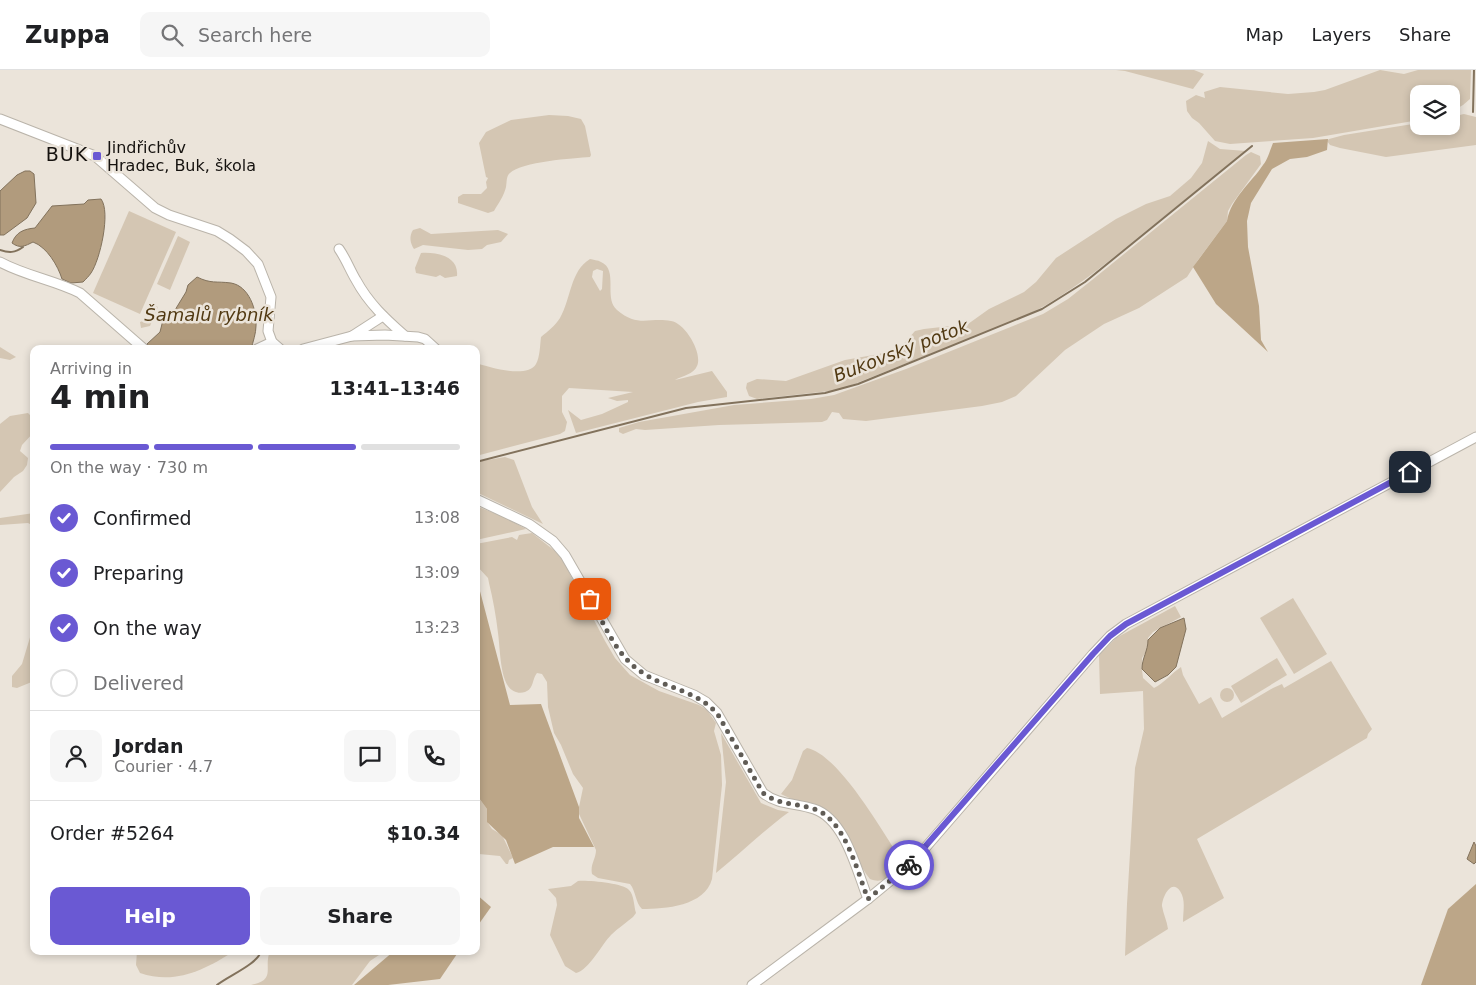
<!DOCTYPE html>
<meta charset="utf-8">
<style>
:root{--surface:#fff;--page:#f6f6f6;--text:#202124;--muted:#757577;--line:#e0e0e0;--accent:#6a59d3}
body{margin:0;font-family:"DejaVu Sans",sans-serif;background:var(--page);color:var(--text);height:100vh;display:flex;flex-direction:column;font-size:19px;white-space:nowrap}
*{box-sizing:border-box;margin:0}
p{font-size:16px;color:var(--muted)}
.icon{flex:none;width:28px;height:28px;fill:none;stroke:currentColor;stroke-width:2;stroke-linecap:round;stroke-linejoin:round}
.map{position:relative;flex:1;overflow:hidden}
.side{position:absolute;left:30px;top:275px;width:450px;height:610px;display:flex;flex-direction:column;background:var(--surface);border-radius:10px;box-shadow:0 2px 8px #0003}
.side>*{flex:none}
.tools{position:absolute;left:1410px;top:15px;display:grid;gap:10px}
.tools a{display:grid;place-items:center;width:50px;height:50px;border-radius:10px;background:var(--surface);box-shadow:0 2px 8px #0003;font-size:25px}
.pin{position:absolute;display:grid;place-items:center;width:42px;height:42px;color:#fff;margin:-21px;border-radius:10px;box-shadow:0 2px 8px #0006}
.courier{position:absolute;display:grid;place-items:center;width:50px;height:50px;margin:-25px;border:4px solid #6a59d3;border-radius:50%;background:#fff;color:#222;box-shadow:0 1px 6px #0007}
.overview em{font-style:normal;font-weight:600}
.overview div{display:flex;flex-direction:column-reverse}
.overview{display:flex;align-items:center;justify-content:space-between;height:85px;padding:0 20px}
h1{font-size:32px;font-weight:600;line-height:38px}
.bar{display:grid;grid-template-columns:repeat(4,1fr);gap:8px 5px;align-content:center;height:60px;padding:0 20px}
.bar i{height:6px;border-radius:4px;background:var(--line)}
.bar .on{background:var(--accent)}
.bar p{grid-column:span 4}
.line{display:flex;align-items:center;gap:12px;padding:0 20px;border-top:1px solid var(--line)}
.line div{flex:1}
.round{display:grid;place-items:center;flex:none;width:52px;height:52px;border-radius:10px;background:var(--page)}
ol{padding:0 20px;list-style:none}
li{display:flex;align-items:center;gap:15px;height:55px}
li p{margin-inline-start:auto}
li .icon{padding:5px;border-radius:50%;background:var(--accent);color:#fff;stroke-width:4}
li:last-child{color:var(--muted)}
li i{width:28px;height:28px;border:2px solid var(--line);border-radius:50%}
.primary-button{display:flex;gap:10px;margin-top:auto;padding:10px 20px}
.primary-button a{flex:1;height:58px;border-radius:10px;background:var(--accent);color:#fff;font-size:20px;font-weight:600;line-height:58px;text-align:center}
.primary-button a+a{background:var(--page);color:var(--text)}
header{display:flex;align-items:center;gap:30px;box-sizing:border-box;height:70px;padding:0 25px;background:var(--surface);border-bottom:1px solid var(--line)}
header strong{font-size:24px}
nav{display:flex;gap:28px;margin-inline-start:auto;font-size:18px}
.search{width:350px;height:45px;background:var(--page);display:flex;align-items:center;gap:12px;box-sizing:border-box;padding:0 18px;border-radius:10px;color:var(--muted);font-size:19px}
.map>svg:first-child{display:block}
.green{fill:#d4c6b3;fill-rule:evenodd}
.forest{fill:#bca688}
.water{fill:#b19b7d;stroke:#82725c}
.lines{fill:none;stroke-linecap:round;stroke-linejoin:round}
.stream{stroke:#82725c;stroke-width:2}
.minor-casing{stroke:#bab4aa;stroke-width:11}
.minor{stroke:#fff;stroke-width:9}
.done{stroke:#605c56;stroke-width:5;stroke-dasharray:0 9}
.route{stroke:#6a59d3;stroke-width:6}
.poi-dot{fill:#6a59d3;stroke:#ebe4da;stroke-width:2}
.labels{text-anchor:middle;stroke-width:5;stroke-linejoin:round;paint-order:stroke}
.poi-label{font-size:16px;fill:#15120f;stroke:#ebe4da;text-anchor:start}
.water-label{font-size:18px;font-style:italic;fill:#513912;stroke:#ebe4da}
.quarter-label{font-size:19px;letter-spacing:1px;fill:#15120f;stroke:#ebe4da}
</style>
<header>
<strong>Zuppa</strong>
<div class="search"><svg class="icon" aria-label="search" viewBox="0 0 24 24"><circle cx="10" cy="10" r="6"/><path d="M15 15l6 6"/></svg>Search here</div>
<nav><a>Map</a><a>Layers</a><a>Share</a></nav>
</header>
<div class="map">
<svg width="1476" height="915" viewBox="0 0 1476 915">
<rect width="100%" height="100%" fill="#ebe4da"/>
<g class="green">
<polygon points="1116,0 1194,0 1204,4 1193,19 1125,1"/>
<polygon points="1380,0 1404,4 1418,0 1471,0 1470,29 1463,35 1451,42 1451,24 1419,24 1419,50 1313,68 1230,74 1215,71 1199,53 1192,48 1187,41 1186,31 1196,25 1205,28 1204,22 1220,17 1288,24 1314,22 1325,20"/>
<polygon points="1464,44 1476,47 1476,75 1386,87 1340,78 1330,75 1327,71 1329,69 1344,65 1419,53 1419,56 1451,56 1451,47"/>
<path d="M549 45 568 46 581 49 585 56 591 85 590 87C574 88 521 92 510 103 506 106 507 112 506 117 504 126 498 134 494 141L488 143 458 133V127L463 124H481L487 118 486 112 488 108 486 107 479 73 486 62 511 50Z"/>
<path d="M1208 71 1220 79 1246 81C1211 109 1176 137 1141 165 1103 196 1066 227 1021 248L839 320 757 329 749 326 746 318 747 313 757 309 786 311 845 290 879 284 901 277 915 261 924 259 968 254 989 239 1024 222 1036 212 1056 188 1116 149 1146 134 1170 126 1191 108 1202 93Z"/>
<polygon points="1251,82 1260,86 1261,94 1232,134 1228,141 1227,151 1198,190 1187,207 1139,238 1104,254 1065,280 1016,326 1002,332 982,336 866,351 843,349 839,343 832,342 827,350 822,352 719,355 645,360 636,359 623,364 619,362 619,358 639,352 734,335 811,329 834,325 906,299 1043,244 1068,229 1092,210 1246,85"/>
<polygon points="129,141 176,162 140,244 93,223"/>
<path d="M420 158 431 164 498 160 508 164 501 172 487 175 482 179 468 180 423 175 414 179C410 173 409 166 413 160Z"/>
<polygon points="178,166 190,172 170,220 157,214"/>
<path d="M421 183C437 182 459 186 457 206L445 208 440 205 436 207 416 203 415 198Z"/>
<path d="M590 189C593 190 598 190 601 192 619 200 603 228 617 240 638 258 649 247 671 251 685 253 703 283 697 296 694 304 682 306 675 310L712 301 727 322V327L698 332 576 363 568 340 581 350 602 344 628 332V330L617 331 608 328 633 322 569 318 562 326V342L567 352 565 361 560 364 476 386V293C489 297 527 309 536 294 540 287 540 275 541 267 548 261 555 256 560 248 571 229 570 201 590 189ZM597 199 603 201 602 219 600 221 592 207 593 201Z"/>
<polygon points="151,234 158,237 150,256 141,258 140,252 143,251"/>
<polygon points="0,277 16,287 10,290 0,288"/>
<polygon points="28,343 34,349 34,362 22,375 20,381 28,388 27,395 23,401 14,407 0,422 0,354 10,346"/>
<polygon points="505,387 514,390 532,437 543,454 476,422 476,392"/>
<polygon points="476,436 504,447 526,459 476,470"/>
<polygon points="34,443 34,456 28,453 0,455 0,448"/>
<path d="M532 463 555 481 562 489 605 571 615 588 630 605 659 621 699 635 707 640 716 653 714 661 721 685 722 715 712 809C705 836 665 839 642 839 635 832 636 821 630 814L598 808 592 804C590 794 596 789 596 780L579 744V737L583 718 573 704 561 675 554 663 548 637 547 612 542 604 537 603C532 609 534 619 525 622 519 624 512 622 508 616 500 604 500 577 498 563 496 546 493 529 489 513L488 508 476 495V474L512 467 517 470 519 465Z"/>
<polygon points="34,522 34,611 17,618 12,617 12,606 22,594 31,564 31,528"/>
<polygon points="1293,528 1327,584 1294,604 1260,548"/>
<path d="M1175 536 1181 547 1153 562 1148 568V579L1142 588V600L1143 608 1154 618C1164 613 1172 603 1181 597L1183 605 1199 634 1211 627 1222 648 1273 618 1282 614 1284 618 1331 591 1372 659 1368 664 1367 668 1197 769 1224 828 1183 852C1183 841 1186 830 1180 821 1171 808 1162 828 1162 836 1163 843 1167 851 1168 859L1125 886 1127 834 1135 698 1144 659 1143 621 1100 624 1099 585 1116 568Z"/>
<polygon points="1277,588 1287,605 1241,633 1231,616"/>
<circle cx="1227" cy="625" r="7"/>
<path d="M721 663 761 733 778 740 789 742C764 760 741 783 716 803L726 712Z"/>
<path d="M807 678C838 684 881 759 898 785L903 794C894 804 884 815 870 809 851 786 848 746 815 734 811 732 805 733 800 731 793 730 787 727 781 724L792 710 803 681Z"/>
<polygon points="476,724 487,739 488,753 492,759 502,765 513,788 509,790 508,794 506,794 500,786 479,784 476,782"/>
<path d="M578 811C587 810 623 813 629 820 634 824 634 837 636 843L633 847C626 853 618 858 611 865 602 874 589 900 576 903L565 896 550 865 557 835 556 828 548 819 571 816Z"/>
<path d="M137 881H234C205 900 175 915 140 903L136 895Z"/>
<path d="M270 881H385L370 891 352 915H251C277 910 263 898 270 881Z"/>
</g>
<g class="forest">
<path d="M1328 69 1327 80 1307 87 1290 89 1272 99 1251 133 1247 151 1248 177 1259 236 1261 270 1268 282 1216 234 1193 197 1227 151C1231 128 1251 113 1263 95 1268 89 1270 80 1273 73Z"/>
<polygon points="476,506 510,635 541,634 579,737 579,748 594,777 553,777 515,794 506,770 487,752 487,739 476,724"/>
<polygon points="1476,814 1476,915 1421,915 1448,839"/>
<polygon points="476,824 491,837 476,858"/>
<polygon points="394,881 459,881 440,909 388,915 354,915"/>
</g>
<g class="water">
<polygon points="25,101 30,101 34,104 36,133 27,148 4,165 0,165 0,121 17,105"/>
<path d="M101 129C111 142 100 190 91 203 89 206 86 209 83 212L71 213 62 209C58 196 47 177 33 172 25 176 20 179 12 173 16 162 24 159 35 158L52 136 84 134 88 130Z"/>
<path d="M197 207C211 214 216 211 231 213 249 216 257 240 256 256 256 263 253 272 251 279H152L147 274 160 262 164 246 175 240 186 222 188 215Z"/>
<path d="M1184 548 1186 559 1176 597 1168 605 1155 612 1142 599C1142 588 1148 581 1148 570L1160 558Z"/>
<polygon points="1474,772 1476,776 1476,792 1474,794 1467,789"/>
</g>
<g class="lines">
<g class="stream">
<polyline points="1473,42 1474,0"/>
<path d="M0 180C9 183 15 183 23 177"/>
<polyline points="476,392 686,338 825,323 858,314 1042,239 1085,212 1252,76"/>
<path d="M217 915C228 906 258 894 261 881"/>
</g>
<defs>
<g id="minor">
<polyline points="0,49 95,86 155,138 169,145 217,161 230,169 246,181 258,194 271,227 268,261 272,272 280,279"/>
<path d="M339 179C346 189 350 200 356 210 369 234 386 249 405 266"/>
<path d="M0 192C26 206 54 210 80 223L144 279"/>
<polyline points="352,266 383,246"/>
<polyline points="257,279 272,272"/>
<polyline points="303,279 352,266 385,265 418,267 425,269 436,279"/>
<path d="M476 429 529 454 553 471 565 485 625 589 644 605 694 625 706 632 717 643 763 723C778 735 796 733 814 739 845 749 857 801 868 829"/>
<polyline points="752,915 868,829 913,792 1093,584 1110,566 1126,554 1476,367"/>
</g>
</defs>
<use href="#minor" class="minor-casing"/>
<use href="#minor" class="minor"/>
</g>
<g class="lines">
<path class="done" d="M590 529C605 555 616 586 643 603 669 620 693 619 717 643L763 723C778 735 796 733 814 739 845 749 857 801 868 829L909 795"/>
<polyline class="route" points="909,795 1093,584 1110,566 1126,554 1410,402"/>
</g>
<rect class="poi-dot" x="92" y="81" width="10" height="10" rx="2.5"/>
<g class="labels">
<g class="poi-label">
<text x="107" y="83">Jindřichův<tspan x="107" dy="18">Hradec, Buk, škola</tspan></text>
</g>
<g class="water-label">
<text x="209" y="251">Šamalů rybník</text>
<text transform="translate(901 281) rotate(-21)" y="6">Bukovský potok</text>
</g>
<g class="quarter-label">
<text x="67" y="91">BUK</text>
</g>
</g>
</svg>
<div class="tools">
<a><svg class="icon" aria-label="layers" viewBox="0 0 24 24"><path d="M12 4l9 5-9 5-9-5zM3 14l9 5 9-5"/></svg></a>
</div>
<div class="pin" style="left:590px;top:529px;background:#ea580c"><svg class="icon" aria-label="bag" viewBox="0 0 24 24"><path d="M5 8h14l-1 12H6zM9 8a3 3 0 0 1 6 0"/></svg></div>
<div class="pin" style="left:1410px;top:402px;background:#1f2937"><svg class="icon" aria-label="home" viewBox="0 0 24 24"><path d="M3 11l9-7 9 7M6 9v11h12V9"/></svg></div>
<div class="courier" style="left:909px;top:795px"><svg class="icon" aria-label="bike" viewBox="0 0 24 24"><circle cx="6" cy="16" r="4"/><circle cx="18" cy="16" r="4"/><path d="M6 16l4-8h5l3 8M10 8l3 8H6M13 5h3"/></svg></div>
<section class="side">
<div class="overview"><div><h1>4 min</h1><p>Arriving in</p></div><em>13:41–13:46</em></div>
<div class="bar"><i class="on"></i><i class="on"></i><i class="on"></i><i></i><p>On the way · 730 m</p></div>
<ol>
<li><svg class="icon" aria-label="check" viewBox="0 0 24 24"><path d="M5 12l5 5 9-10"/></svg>Confirmed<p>13:08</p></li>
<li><svg class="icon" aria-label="check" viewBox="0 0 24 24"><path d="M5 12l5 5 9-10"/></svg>Preparing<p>13:09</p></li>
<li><svg class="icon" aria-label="check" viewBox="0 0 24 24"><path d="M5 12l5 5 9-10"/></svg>On the way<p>13:23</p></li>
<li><i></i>Delivered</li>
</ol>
<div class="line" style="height:90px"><a class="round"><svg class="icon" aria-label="person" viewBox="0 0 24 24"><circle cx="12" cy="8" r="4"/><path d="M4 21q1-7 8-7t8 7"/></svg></a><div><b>Jordan</b><p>Courier · 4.7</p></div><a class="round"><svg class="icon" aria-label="chat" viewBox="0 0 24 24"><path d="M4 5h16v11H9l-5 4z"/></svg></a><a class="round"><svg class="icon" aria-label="phone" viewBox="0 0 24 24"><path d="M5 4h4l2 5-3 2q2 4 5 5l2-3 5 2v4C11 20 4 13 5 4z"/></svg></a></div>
<div class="line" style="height:65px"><div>Order #5264</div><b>$10.34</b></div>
<div class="primary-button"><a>Help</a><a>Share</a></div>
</section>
</div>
